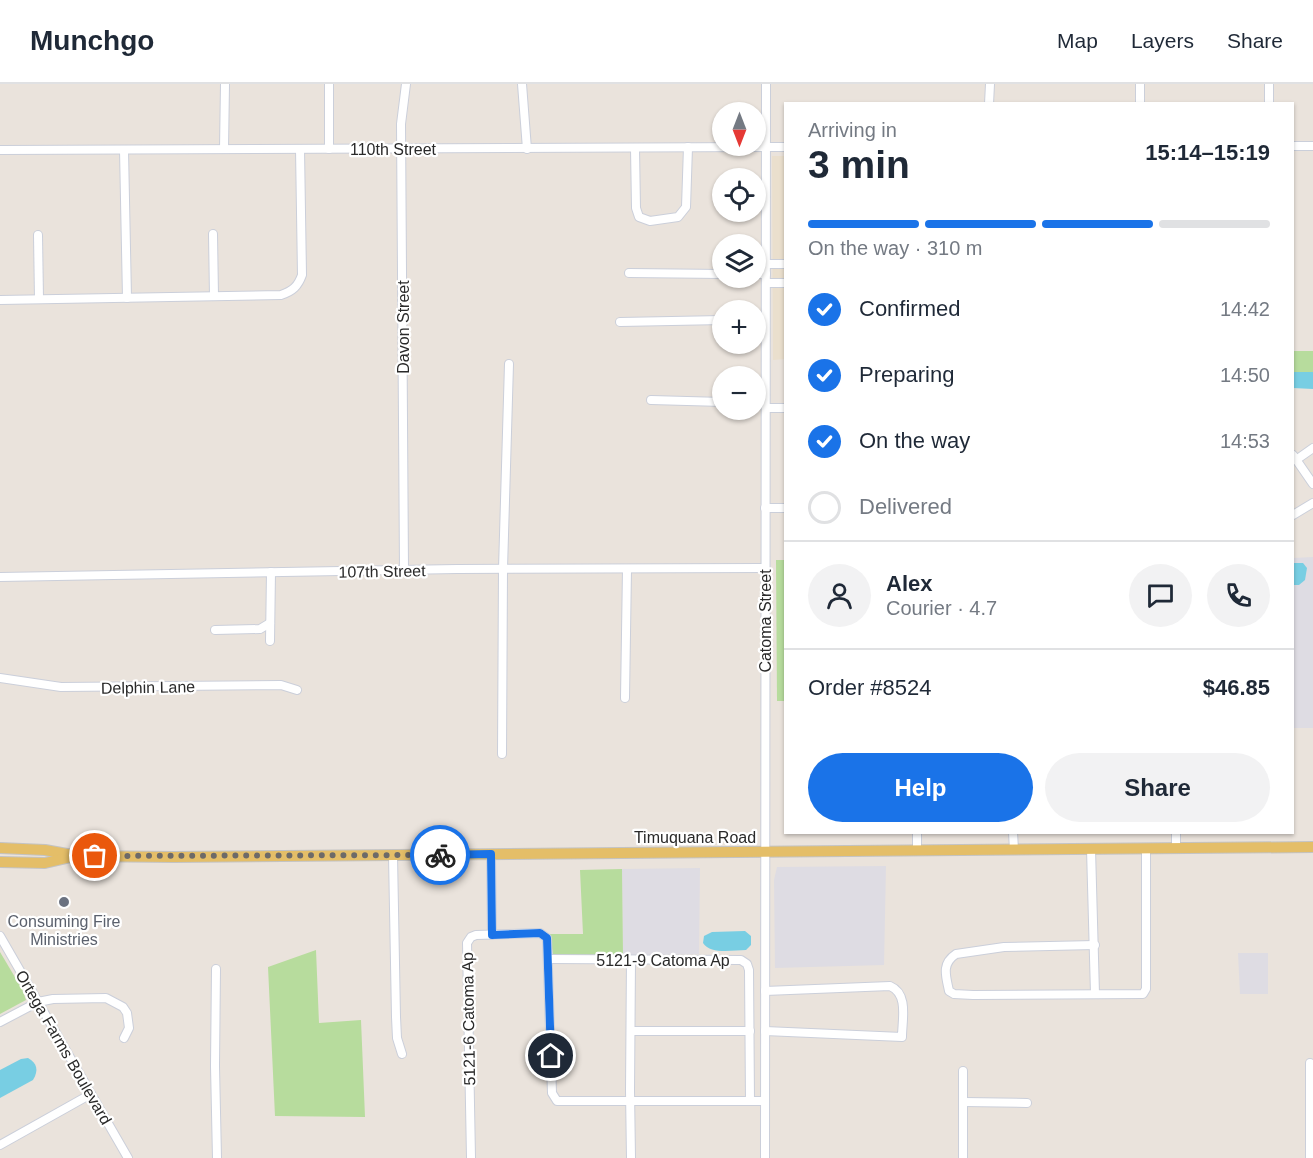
<!DOCTYPE html>
<meta charset="utf-8">
<style>
:root{--surface:#fff;--page:#f2f2f3;--text:#1f2937;--muted:#747a83;--line:#e0e1e3;--accent:#1a73e8}
body{margin:0;font-family:Helvetica,sans-serif;background:var(--page);color:var(--text);height:100vh;display:flex;flex-direction:column;font-size:22px;white-space:nowrap}
*{box-sizing:border-box;margin:0}
p{font-size:20px;color:var(--muted)}
.icon{flex:none;width:33px;height:33px;fill:none;stroke:currentColor;stroke-width:2;stroke-linecap:round;stroke-linejoin:round}
.map{position:relative;flex:1;overflow:hidden}
.sheet{position:absolute;left:784px;top:18px;width:510px;height:732px;display:flex;flex-direction:column;background:var(--surface);border-radius:0px;box-shadow:0 2px 4px #0004}
.sheet>*{flex:none}
.needle{width:39px;rotate:180deg}
.tools{position:absolute;left:712px;top:18px;display:grid;gap:12px}
.tools a{display:grid;place-items:center;width:54px;height:54px;border-radius:50%;background:var(--surface);box-shadow:0 2px 4px #0004;font-size:30px}
.pin{position:absolute;display:grid;place-items:center;width:51px;height:51px;color:#fff;margin:-26px;border:3px solid #fff;border-radius:50%;box-shadow:0 2px 6px #0007}
.courier{position:absolute;display:grid;place-items:center;width:60px;height:60px;margin:-30px;border:4px solid #1a73e8;border-radius:50%;background:#fff;color:#222;box-shadow:0 2px 8px #0007}
.overview em{font-style:normal;font-weight:700}
.overview div{display:flex;flex-direction:column-reverse}
.overview{display:flex;align-items:center;justify-content:space-between;height:102px;padding:0 24px}
h1{font-size:39px;font-weight:700;line-height:45px}
.bar{display:grid;grid-template-columns:repeat(4,1fr);gap:9px 6px;align-content:center;height:72px;padding:0 24px}
.bar i{height:8px;border-radius:4px;background:var(--line)}
.bar .on{background:var(--accent)}
.bar p{grid-column:span 4}
.line{display:flex;align-items:center;gap:15px;padding:0 24px;border-top:2px solid var(--line)}
.line div{flex:1}
.round{display:grid;place-items:center;flex:none;width:63px;height:63px;border-radius:32px;background:var(--page)}
ol{padding:0 24px;list-style:none}
li{display:flex;align-items:center;gap:18px;height:66px}
li p{margin-inline-start:auto}
li .icon{padding:6px;border-radius:50%;background:var(--accent);color:#fff;stroke-width:4}
li:last-child{color:var(--muted)}
li i{width:33px;height:33px;border:3px solid var(--line);border-radius:50%}
.action{display:flex;gap:12px;margin-top:auto;padding:12px 24px}
.action a{flex:1;height:69px;border-radius:36px;background:var(--accent);color:#fff;font-size:24px;font-weight:700;line-height:69px;text-align:center}
.action a+a{background:var(--page);color:var(--text)}
header{display:flex;align-items:center;gap:36px;box-sizing:border-box;height:84px;padding:0 30px;background:var(--surface);border-bottom:2px solid var(--line)}
header strong{font-size:28px}
nav{display:flex;gap:33px;margin-inline-start:auto;font-size:21px}
.map>svg:first-child{display:block}
.industrial{fill:#dedce3}
.education{fill:#eadfcd}
.green{fill:#b7dc9d}
.water{fill:#78cee3}
.lines{fill:none;stroke-linecap:round;stroke-linejoin:round}
.minor-casing{stroke:#cbcfda;stroke-width:10}
.major-casing{stroke:#c3c3c3;stroke-width:12}
.minor{stroke:#fff;stroke-width:8}
.major{stroke:#e4be68;stroke-width:10}
.done{stroke:#6d6a68;stroke-width:6;stroke-dasharray:0 10.8}
.route{stroke:#1a73e8;stroke-width:8}
.worship-dot{fill:#6b7280;stroke:#fff;stroke-width:2}
.labels{text-anchor:middle;stroke-width:4.5;stroke-linejoin:round;paint-order:stroke}
.street-label{font-size:16px;fill:#292929;stroke:#fff}
.worship-label{font-size:16px;fill:#5b616d;stroke:#fff}
</style>
<header>
<strong>Munchgo</strong>
<nav><a>Map</a><a>Layers</a><a>Share</a></nav>
</header>
<div class="map">
<svg width="1313" height="1074" viewBox="0 0 1313 1074">
<rect width="100%" height="100%" fill="#eae3dc"/>
<g class="industrial">
<polygon points="1313,473 1313,644 1293,644 1293,474"/>
<polygon points="886,782 884,881 775,884 774,796 777,783"/>
<polygon points="700,784 699,870 623,871 622,785"/>
<polygon points="1238,869 1268,869 1268,910 1240,910"/>
</g>
<polygon class="education" points="772,72 786,72 786,275 773,276"/>
<g class="green">
<rect x="1293" y="267" width="20" height="21"/>
<polygon points="776,476 786,476 786,617 777,617"/>
<polygon points="622,785 623,871 553,871 550,850 583,850 580,786"/>
<polygon points="316,866 319,939 361,936 365,1033 275,1032 268,883"/>
<polygon points="0,868 22,905 26,916 0,930"/>
</g>
<g class="water">
<polygon points="1293,288 1313,288 1313,305 1293,304"/>
<polygon points="1293,479 1303,479 1307,484 1305,496 1299,501 1293,501"/>
<path d="M745 847 751 852V861L746 866C733 866 711 871 703 859L704 852 712 848Z"/>
<path d="M28 974C37 979 39 986 33 996L0 1014V986L21 975Z"/>
</g>
<g class="lines">
<defs>
<g id="minor">
<polyline points="522,0 527,65"/>
<polyline points="1140,0 1140,20"/>
<polyline points="1269,0 1269,20"/>
<polyline points="989,20 990,0"/>
<polyline points="1293,62 1313,62"/>
<polyline points="635,64 636,124 639,133 650,137 678,133 686,123 688,63"/>
<polyline points="224,65 225,0"/>
<polyline points="329,65 329,0"/>
<polyline points="0,66 786,63"/>
<polyline points="124,66 127,214"/>
<polyline points="213,150 214,212"/>
<polyline points="38,151 39,215"/>
<polyline points="766,180 786,180"/>
<polyline points="629,189 723,190"/>
<polyline points="756,190 766,190"/>
<polyline points="766,199 786,199"/>
<path d="M0 216 281 211C293 207 298 202 302 191L300 65"/>
<polyline points="620,238 723,236"/>
<polyline points="651,316 723,318"/>
<polyline points="766,324 786,324"/>
<polyline points="1293,371 1313,400"/>
<polyline points="1296,376 1313,364"/>
<polyline points="765,424 786,424"/>
<polyline points="1293,431 1313,419"/>
<polyline points="404,486 401,40 406,0"/>
<polyline points="0,493 457,485 765,484"/>
<polyline points="215,546 260,545 270,539"/>
<polyline points="270,557 271,488"/>
<polyline points="0,594 61,603 281,601 297,606"/>
<polyline points="625,614 627,485"/>
<polyline points="502,670 503,485 509,280"/>
<polyline points="1013,748 1014,766"/>
<polyline points="1091,765 1095,910"/>
<polyline points="1176,765 1176,748"/>
<polyline points="917,767 917,748"/>
<polyline points="491,770 492,851"/>
<polyline points="393,771 396,933 397,954 402,970"/>
<polyline points="0,852 128,1074"/>
<path d="M1095 861 1004 863 956 870C941 880 946 892 949 907L954 910 973 911 1143 910 1146 905V765"/>
<polyline points="549,875 741,876 747,880 749,886 750,1017"/>
<polyline points="216,885 215,982 217,1074"/>
<polyline points="0,938 38,918 53,915 106,914 123,923 127,929 129,944 124,954"/>
<polyline points="631,947 750,947"/>
<path d="M765 947 902 953C902 936 909 910 890 902L765 907"/>
<polyline points="1310,979 1310,1074"/>
<polyline points="964,1018 1027,1019"/>
<polyline points="0,1061 91,1010"/>
<polyline points="471,1074 467,859 471,853 476,851 540,849 547,854 552,1009 557,1017 765,1017"/>
<polyline points="631,1074 630,1007 631,876"/>
<polyline points="765,1074 766,0"/>
<polyline points="963,1074 963,987"/>
</g>
<g id="major">
<polyline points="0,764 45,766 78,772 174,773 1313,763"/>
<polyline points="0,778 45,779 71,773"/>
</g>
</defs>
<use href="#minor" class="minor-casing"/>
<use href="#major" class="major-casing"/>
<use href="#minor" class="minor"/>
<use href="#major" class="major"/>
</g>
<g class="lines">
<polyline class="done" points="95,772 440,771"/>
<polyline class="route" points="440,771 491,770 492,851 540,849 547,854 551,972"/>
</g>
<circle class="worship-dot" cx="64" cy="818" r="6"/>
<g class="labels">
<g class="street-label">
<text x="393" y="71">110th Street</text>
<text transform="translate(403 243) rotate(-90)" y="6">Davon Street</text>
<text transform="translate(382 487) rotate(-1)" y="6">107th Street</text>
<text transform="translate(765 537) rotate(-90)" y="6">Catoma Street</text>
<text transform="translate(148 603) rotate(-1)" y="6">Delphin Lane</text>
<text x="695" y="759">Timuquana Road</text>
<text x="663" y="882">5121-9 Catoma Ap</text>
<text transform="translate(468 935) rotate(-91)" y="6">5121-6 Catoma Ap</text>
<text transform="translate(64 963) rotate(60)" y="6">Ortega Farms Boulevard</text>
</g>
<g class="worship-label">
<text x="64" y="843">Consuming Fire<tspan x="64" dy="18">Ministries</tspan></text>
</g>
</g>
</svg>
<div class="tools">
<a><svg class="needle" viewBox="-14 -14 28 28"><path d="M0-13l5 13h-10z" fill="#e53935"/><path d="M0 13l5-13h-10z" fill="#747a83"/></svg></a>
<a><svg class="icon" aria-label="locate" viewBox="0 0 24 24"><circle cx="12" cy="12" r="6"/><path d="M12 2v4M12 18v4M2 12h4M18 12h4"/></svg></a>
<a><svg class="icon" aria-label="layers" viewBox="0 0 24 24"><path d="M12 4l9 5-9 5-9-5zM3 14l9 5 9-5"/></svg></a>
<a>+</a>
<a>−</a>
</div>
<div class="pin" style="left:95px;top:772px;background:#ea580c"><svg class="icon" aria-label="bag" viewBox="0 0 24 24"><path d="M5 8h14l-1 12H6zM9 8a3 3 0 0 1 6 0"/></svg></div>
<div class="pin" style="left:551px;top:972px;background:#1f2937"><svg class="icon" aria-label="home" viewBox="0 0 24 24"><path d="M3 11l9-7 9 7M6 9v11h12V9"/></svg></div>
<div class="courier" style="left:440px;top:771px"><svg class="icon" aria-label="bike" viewBox="0 0 24 24"><circle cx="6" cy="16" r="4"/><circle cx="18" cy="16" r="4"/><path d="M6 16l4-8h5l3 8M10 8l3 8H6M13 5h3"/></svg></div>
<section class="sheet">
<div class="overview"><div><h1>3 min</h1><p>Arriving in</p></div><em>15:14–15:19</em></div>
<div class="bar"><i class="on"></i><i class="on"></i><i class="on"></i><i></i><p>On the way · 310 m</p></div>
<ol>
<li><svg class="icon" aria-label="check" viewBox="0 0 24 24"><path d="M5 12l5 5 9-10"/></svg>Confirmed<p>14:42</p></li>
<li><svg class="icon" aria-label="check" viewBox="0 0 24 24"><path d="M5 12l5 5 9-10"/></svg>Preparing<p>14:50</p></li>
<li><svg class="icon" aria-label="check" viewBox="0 0 24 24"><path d="M5 12l5 5 9-10"/></svg>On the way<p>14:53</p></li>
<li><i></i>Delivered</li>
</ol>
<div class="line" style="height:108px"><a class="round"><svg class="icon" aria-label="person" viewBox="0 0 24 24"><circle cx="12" cy="8" r="4"/><path d="M4 21q1-7 8-7t8 7"/></svg></a><div><b>Alex</b><p>Courier · 4.7</p></div><a class="round"><svg class="icon" aria-label="chat" viewBox="0 0 24 24"><path d="M4 5h16v11H9l-5 4z"/></svg></a><a class="round"><svg class="icon" aria-label="phone" viewBox="0 0 24 24"><path d="M5 4h4l2 5-3 2q2 4 5 5l2-3 5 2v4C11 20 4 13 5 4z"/></svg></a></div>
<div class="line" style="height:78px"><div>Order #8524</div><b>$46.85</b></div>
<div class="action"><a>Help</a><a>Share</a></div>
</section>
</div>
